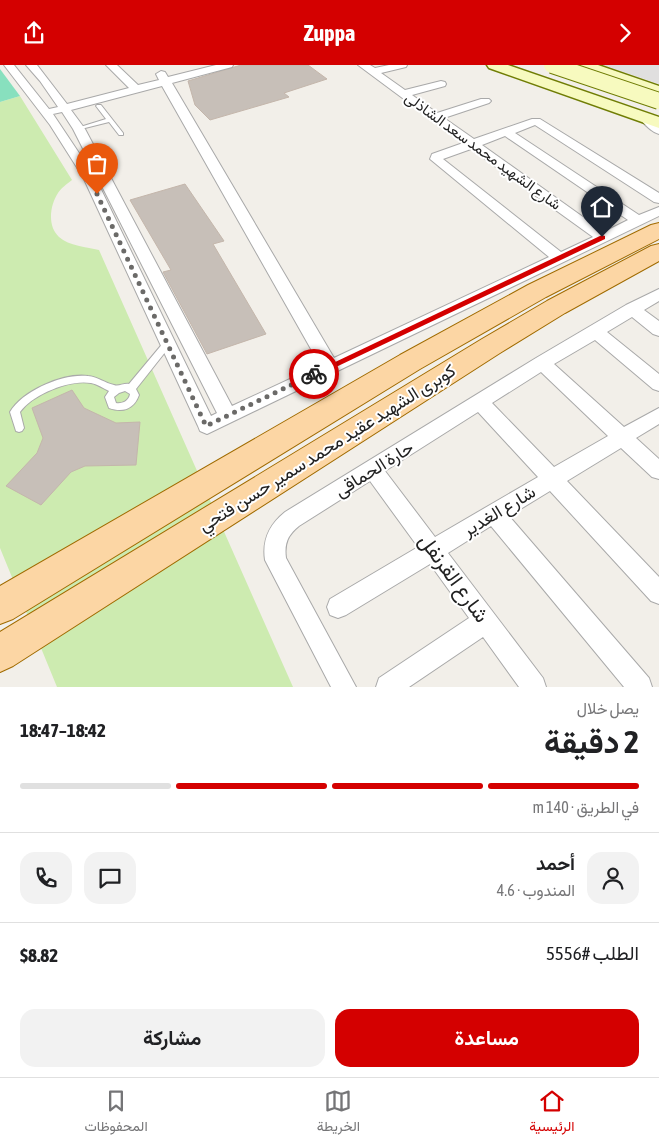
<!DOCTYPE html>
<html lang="ar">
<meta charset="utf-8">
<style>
:root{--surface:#fff;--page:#f2f2f2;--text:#202124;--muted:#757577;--line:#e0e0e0;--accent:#d40000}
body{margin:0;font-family:"Asap Condensed",Vazirmatn,sans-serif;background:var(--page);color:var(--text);direction:rtl;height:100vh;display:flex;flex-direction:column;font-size:19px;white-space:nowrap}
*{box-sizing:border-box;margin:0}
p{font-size:16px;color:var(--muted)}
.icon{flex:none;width:28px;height:28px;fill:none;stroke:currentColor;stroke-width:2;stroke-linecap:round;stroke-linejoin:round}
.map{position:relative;height:622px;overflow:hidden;direction:ltr}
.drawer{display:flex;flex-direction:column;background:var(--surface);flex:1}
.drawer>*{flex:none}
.pin{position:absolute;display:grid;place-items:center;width:42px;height:42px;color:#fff;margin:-51px -21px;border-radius:50% 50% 50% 0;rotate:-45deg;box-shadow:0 0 5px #0007}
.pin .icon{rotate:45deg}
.courier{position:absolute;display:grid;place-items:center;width:50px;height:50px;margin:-25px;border:4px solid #d40000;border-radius:50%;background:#fff;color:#222;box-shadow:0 1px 6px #0007}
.summary em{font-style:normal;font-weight:700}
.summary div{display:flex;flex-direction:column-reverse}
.summary{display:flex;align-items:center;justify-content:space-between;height:85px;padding:0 20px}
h1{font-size:32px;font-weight:700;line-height:38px}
.bar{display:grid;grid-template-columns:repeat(4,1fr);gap:8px 5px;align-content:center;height:60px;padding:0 20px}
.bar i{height:6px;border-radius:4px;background:var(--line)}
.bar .current{background:var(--accent)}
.bar p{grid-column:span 4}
.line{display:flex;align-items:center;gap:12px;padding:0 20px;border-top:1px solid var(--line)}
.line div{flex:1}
.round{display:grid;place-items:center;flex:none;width:52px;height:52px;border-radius:15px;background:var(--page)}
.button{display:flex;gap:10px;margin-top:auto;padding:10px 20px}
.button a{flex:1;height:58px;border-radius:15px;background:var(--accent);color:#fff;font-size:20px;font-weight:700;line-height:58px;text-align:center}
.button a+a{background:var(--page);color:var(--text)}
header{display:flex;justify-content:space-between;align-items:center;height:65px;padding:0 20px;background:var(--accent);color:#fff;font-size:22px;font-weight:700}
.tab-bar{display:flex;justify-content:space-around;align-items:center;height:70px;border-top:1px solid var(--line);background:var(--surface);font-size:14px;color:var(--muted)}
.tab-bar a{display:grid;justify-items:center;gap:2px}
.tab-bar .current{color:var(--accent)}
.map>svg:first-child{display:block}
.residential{fill:#e0dfdf}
.grass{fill:#cdebb0}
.pitch{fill:#88e0be}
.building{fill:#c7bfb8;stroke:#c4b6ab}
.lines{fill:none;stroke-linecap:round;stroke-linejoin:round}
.lane-casing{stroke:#a9a9a9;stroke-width:2}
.street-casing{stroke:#a9a9a9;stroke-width:2}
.secondary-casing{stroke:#707d05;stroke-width:3}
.primary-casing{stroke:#a06b00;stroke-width:2}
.lane{fill:#fff;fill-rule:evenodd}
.street{fill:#fff;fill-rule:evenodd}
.secondary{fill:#f7fabf;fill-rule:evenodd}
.primary{fill:#fcd6a4;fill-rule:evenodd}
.secondary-bridge-casing{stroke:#707d05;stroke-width:18;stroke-linecap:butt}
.secondary-bridge{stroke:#f7fabf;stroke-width:16}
.route{fill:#d40000}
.done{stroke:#6b6a68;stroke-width:5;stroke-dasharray:0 9}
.labels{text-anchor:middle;stroke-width:4;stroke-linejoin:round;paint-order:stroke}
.far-street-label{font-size:15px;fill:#222;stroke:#fff}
.street-label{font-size:18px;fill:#222;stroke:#fff}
.near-street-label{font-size:21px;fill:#222;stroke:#fff}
</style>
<header><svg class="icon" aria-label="forward" viewBox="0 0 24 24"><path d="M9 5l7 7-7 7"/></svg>Zuppa<svg class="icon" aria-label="share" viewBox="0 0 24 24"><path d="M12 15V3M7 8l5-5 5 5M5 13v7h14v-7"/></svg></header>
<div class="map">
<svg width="659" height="622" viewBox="0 0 659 622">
<rect width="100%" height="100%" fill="#f2efe9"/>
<polygon class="residential" points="603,0 659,0 659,19"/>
<path class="grass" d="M20 31 72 115C67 119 61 123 58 128 50 140 47 161 59 172 69 181 87 182 99 185L293 622H57L0 483V37Z"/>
<polygon class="pitch" points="0,4 20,31 0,37"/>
<g class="building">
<polygon points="241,0 308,0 327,14 284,28 289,32 210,55 195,40 188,16"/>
<polygon points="185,119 224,176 213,179 266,269 207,289 163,207 171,205 130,135"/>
<polygon points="72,325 84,343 116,358 140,357 136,400 85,401 71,407 41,440 6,421 37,388 43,373 32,343"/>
</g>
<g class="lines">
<defs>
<g id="lane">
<polygon points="97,40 101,40 123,68 123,70 119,70 109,57 77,65 77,63 106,54 96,41"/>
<path d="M167 276 171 279 170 281 136 324 139 330C134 344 123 348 109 343L105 332 109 326C103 323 97 319 91 318 69 314 32 330 20 347L24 363 22 366 19 367 16 366 10 347C23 325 64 308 88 311 98 312 105 318 114 320 118 322 124 318 129 319L164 277ZM125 326 130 329C129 336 122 339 116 338L114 332 119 328Z"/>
</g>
<g id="street">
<path d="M4 0H14L49 44 58 42 40 16 26 0H37L67 39 129 23 106 0H117L138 20 159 15 156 9 161 6 165 7 168 12 216 0H233L232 2 172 18 334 293 549 192 430 94 432 89 463 78 358 0H370L375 3 389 0H407L406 2 381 8 405 25 441 16 445 17 446 19 445 21 412 30 437 48 481 34H489L491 36 489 38 444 53 474 74 532 54H540L659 128V138L654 137 535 60 515 68 639 150 659 142V151L207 369 200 366 198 361 83 112 50 60ZM162 21 320 300 232 341 85 64 71 45ZM62 47 73 64 217 348 211 351 95 112 53 49ZM505 71 628 155 604 167 482 80ZM471 84 593 172 561 187 443 94Z"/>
<path d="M646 51 659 59V69C652 67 645 60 640 54Z"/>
<path d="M659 224V236L644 245 659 256V271L653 269 632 252 607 267 659 309V326L653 324 595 275 554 299 624 362 659 343V359L636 373 659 394V414L652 412 621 383 567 416 659 512V539L651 536 550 426 509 451 649 613 652 622H624L491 461 448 488 543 613 546 622H519L483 572 409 622H376L379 613 469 553 430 499 346 550 338 553 330 550 327 542 330 534 418 482 370 416 299 461C288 470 284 478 286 493L356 622H331L265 495C262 475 269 460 285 447L536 293 626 240ZM541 307 608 371 554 402 492 338ZM478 347 538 412 435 472 385 406Z"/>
</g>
<g id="secondary">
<polygon points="487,0 508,0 659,52 659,63 489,3"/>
<polygon points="576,0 598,0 659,21 659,31 578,3"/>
</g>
<g id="primary">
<polygon points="659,158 659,174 546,232 420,304 13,554 0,559 0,521 400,290 528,220 651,160"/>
<polygon points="659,179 659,196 565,248 500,288 13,601 0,607 0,567 482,274 547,236 651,181"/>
</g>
</defs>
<use href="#lane" class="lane-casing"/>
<use href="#street" class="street-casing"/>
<use href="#secondary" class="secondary-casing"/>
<use href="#primary" class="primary-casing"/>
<use href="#lane" class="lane"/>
<use href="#street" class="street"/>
<use href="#secondary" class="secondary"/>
<use href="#primary" class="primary"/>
<defs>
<polyline id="secondary-bridge" points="552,0 659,36"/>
</defs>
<use href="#secondary-bridge" class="secondary-bridge-casing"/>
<use href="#secondary-bridge" class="secondary-bridge"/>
</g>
<polygon class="route" points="602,170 605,171 605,174 317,311 314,312 310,309"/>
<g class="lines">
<polyline class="done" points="97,129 206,361 314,309"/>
</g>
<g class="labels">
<g class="far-street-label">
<text transform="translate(483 86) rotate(36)" y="5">شارع الشهيد محمد سعد الشاذلى</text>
</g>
<g class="street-label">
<text transform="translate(327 383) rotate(-32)" y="6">كوبرى الشهيد عقيد محمد سمير حسن فتحي</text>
<text transform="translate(374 404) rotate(-32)" y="6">حارة الحماقى</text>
<text transform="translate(499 446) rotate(-31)" y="6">شارع الغدير</text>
</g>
<g class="near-street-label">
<text transform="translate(454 513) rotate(54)" y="7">شارع القرنفل</text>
</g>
</g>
</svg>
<div class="pin" style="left:97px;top:129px;background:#ea580c"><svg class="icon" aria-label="bag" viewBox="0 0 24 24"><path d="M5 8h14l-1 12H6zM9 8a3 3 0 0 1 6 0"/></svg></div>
<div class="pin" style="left:602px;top:172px;background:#1f2937"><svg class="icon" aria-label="home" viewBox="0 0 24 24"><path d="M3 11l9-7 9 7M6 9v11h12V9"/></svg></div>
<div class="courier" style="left:314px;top:309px"><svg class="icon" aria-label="bike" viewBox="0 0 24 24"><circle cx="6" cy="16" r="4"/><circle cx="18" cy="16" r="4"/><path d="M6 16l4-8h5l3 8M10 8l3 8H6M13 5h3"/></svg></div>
</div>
<section class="drawer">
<div class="summary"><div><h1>2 دقيقة</h1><p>يصل خلال</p></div><em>18:42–18:47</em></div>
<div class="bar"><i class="current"></i><i class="current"></i><i class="current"></i><i></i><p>في الطريق · 140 m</p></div>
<div class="line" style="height:90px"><a class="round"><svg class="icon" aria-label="person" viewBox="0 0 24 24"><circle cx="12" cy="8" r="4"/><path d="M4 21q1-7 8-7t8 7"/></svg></a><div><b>أحمد</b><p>المندوب · 4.6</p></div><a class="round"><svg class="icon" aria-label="chat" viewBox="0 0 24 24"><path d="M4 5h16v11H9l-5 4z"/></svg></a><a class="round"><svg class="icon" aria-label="phone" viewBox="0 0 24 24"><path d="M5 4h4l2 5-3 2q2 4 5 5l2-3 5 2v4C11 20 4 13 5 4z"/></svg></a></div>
<div class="line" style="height:65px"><div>الطلب #5556</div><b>$8.82</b></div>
<div class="button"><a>مساعدة</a><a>مشاركة</a></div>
</section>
<nav class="tab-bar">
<a class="current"><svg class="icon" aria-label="home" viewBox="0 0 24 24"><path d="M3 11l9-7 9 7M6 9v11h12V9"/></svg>الرئيسية</a>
<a><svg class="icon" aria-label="map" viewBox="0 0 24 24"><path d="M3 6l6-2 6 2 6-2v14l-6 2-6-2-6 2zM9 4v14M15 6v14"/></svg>الخريطة</a>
<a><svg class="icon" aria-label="saved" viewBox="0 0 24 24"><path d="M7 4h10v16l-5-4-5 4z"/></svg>المحفوظات</a>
</nav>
